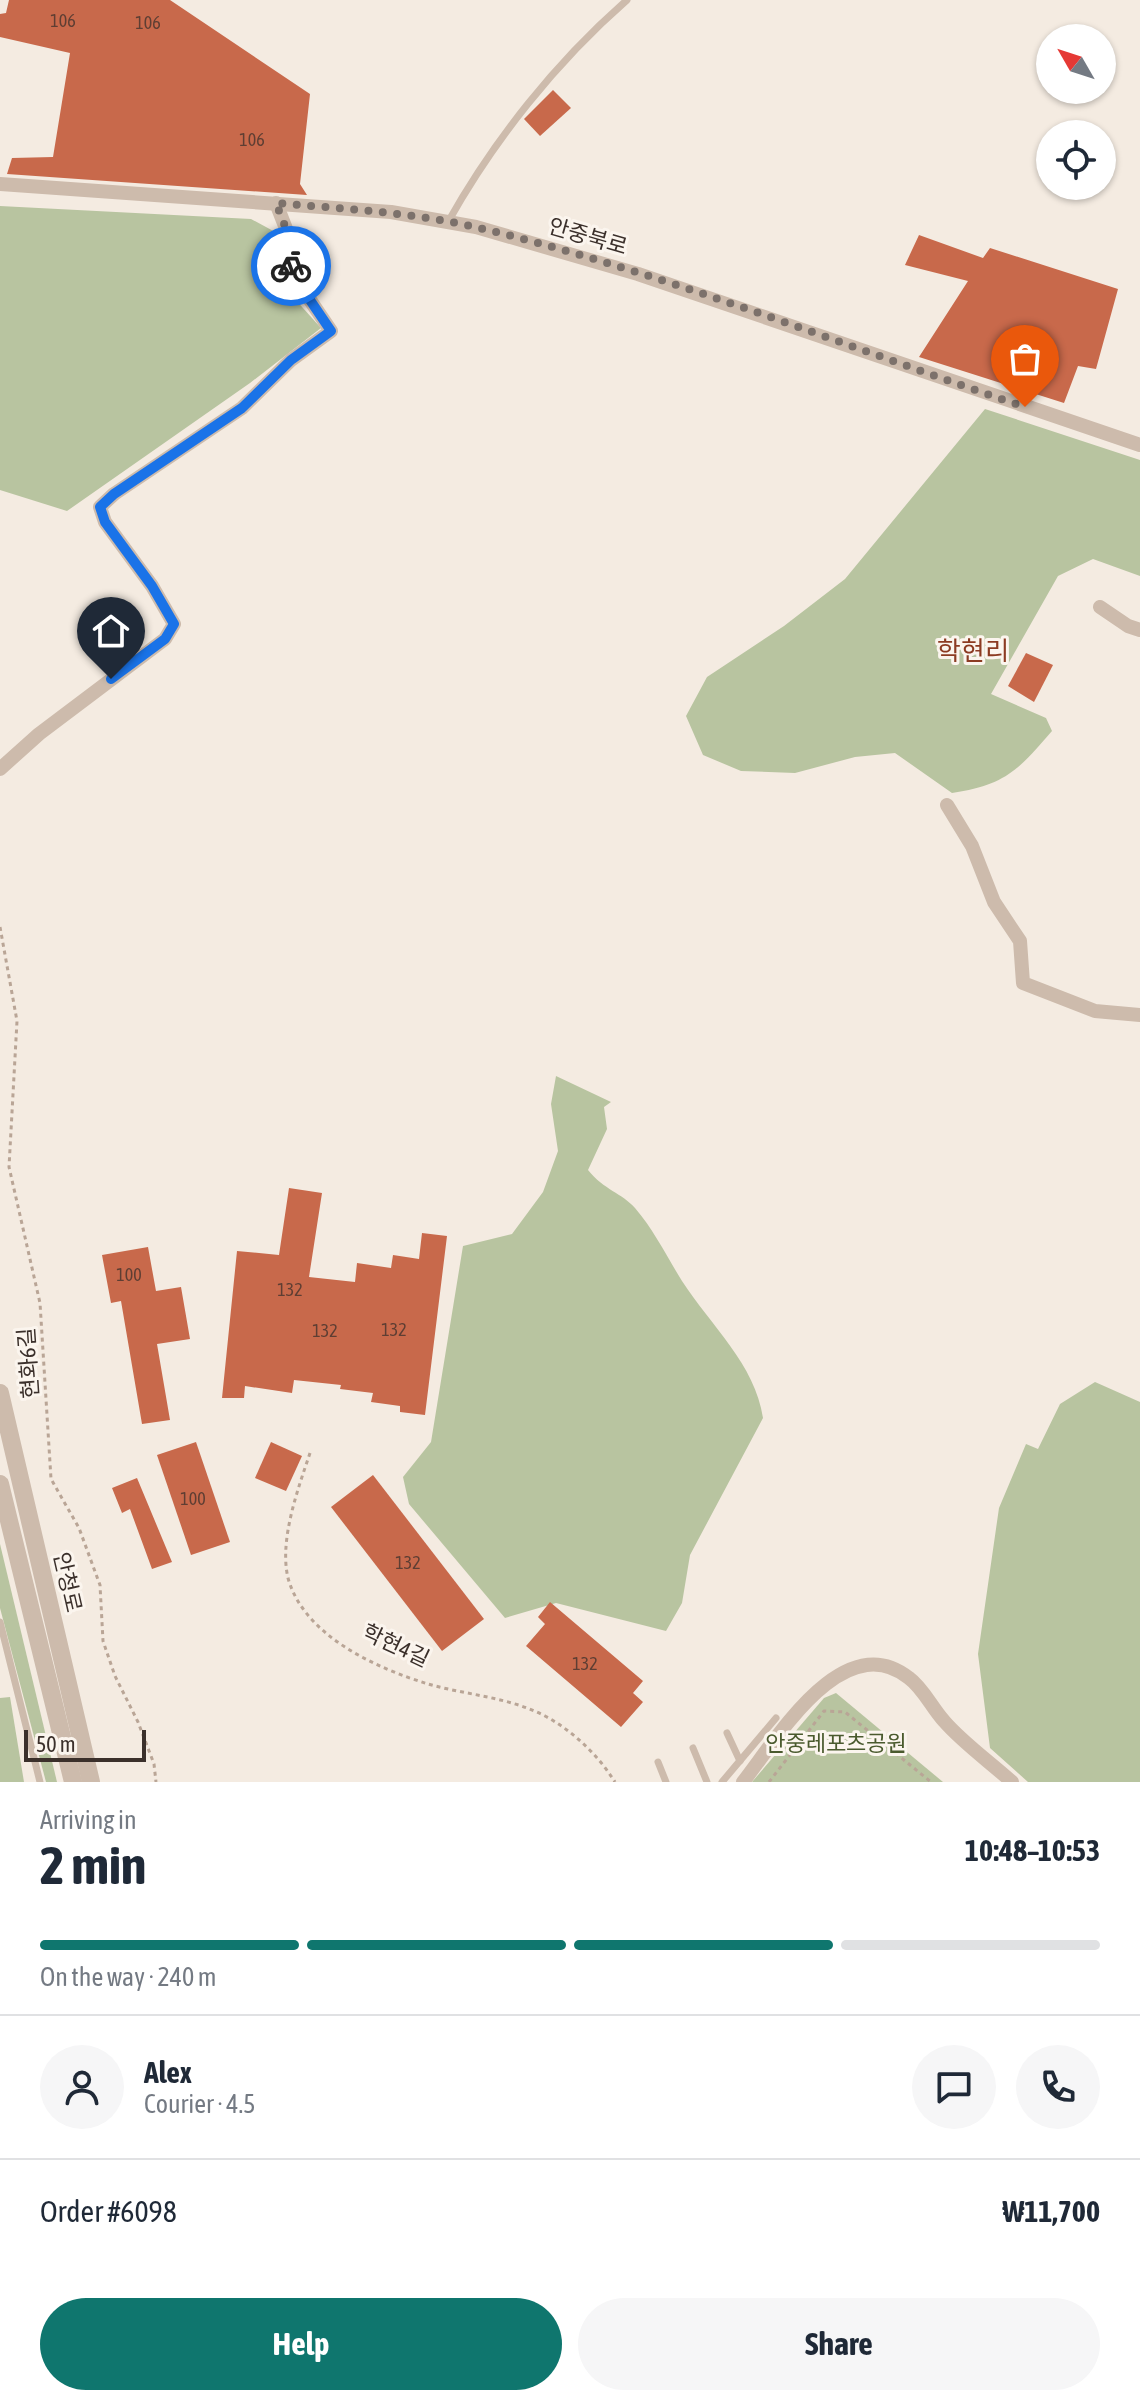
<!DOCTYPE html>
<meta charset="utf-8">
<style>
:root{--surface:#fff;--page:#f6f6f7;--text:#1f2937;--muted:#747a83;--line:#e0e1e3;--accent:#0f766e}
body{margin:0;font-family:"Asap Condensed","Noto Sans KR",sans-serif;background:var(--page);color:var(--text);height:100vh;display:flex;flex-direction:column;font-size:30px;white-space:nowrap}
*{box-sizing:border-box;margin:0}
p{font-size:26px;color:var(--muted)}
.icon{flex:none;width:44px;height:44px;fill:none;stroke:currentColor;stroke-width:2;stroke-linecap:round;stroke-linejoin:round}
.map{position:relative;height:1782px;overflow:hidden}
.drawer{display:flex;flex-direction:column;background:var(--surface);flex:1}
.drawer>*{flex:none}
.needle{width:52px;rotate:309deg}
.buttons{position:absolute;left:1036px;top:24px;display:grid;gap:16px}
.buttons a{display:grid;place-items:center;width:80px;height:80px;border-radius:50%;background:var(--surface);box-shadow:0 2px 6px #0004;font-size:40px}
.scale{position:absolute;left:24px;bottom:20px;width:122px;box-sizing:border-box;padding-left:8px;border:4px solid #3b302b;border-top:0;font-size:22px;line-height:28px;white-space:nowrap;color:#3b302b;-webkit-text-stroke:6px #fbf5ee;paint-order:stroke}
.pin{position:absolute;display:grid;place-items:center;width:68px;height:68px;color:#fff;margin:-82px -34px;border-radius:50% 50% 50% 0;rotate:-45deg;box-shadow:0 0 8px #0007}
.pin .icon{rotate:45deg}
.courier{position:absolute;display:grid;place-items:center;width:80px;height:80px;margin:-40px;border:6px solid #1a73e8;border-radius:50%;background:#fff;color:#222;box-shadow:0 2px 10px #0007}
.head em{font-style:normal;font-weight:700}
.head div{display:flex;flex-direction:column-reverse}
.head{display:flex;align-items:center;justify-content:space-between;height:136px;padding:0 40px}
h1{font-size:52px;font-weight:700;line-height:60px}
.bar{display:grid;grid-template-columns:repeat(4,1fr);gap:12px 8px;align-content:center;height:96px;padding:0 40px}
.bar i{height:10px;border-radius:6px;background:var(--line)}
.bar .current{background:var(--accent)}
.bar p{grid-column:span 4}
.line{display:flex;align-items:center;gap:20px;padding:0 40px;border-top:2px solid var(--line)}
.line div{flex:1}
.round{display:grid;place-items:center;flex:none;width:84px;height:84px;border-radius:42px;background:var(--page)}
.action{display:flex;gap:16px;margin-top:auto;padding:16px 40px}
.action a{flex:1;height:92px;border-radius:48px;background:var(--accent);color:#fff;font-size:32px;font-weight:700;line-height:92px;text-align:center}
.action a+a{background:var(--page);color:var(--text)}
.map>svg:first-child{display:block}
.green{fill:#b8c4a0}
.building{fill:#c8694b}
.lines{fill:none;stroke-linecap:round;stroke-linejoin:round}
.path{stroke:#b9a596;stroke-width:3;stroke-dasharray:4 4;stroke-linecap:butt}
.service{stroke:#cdbbac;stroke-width:7}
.minor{stroke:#cdbbac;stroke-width:14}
.tertiary{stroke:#cdbbac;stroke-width:18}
.done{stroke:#7c716b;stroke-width:8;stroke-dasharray:0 14.4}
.route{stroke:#1a73e8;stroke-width:10}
.labels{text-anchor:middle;stroke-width:6;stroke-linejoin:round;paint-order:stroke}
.number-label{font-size:18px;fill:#5e3e33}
.street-label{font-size:22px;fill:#3b302b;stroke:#fbf5ee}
.park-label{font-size:22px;fill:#4a5a2e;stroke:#fbf5ee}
.quarter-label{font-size:26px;fill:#8c3b22;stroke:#fbf5ee}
</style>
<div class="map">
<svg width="1140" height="1782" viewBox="0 0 1140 1782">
<rect width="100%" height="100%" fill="#f4ebe1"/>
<g class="green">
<polygon points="0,206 251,219 277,233 275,277 321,328 250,383 67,511 0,490"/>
<path d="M985 409 1140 460V576L1093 559 1058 576 991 694 1046 718 1052 731C1018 770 1006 785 952 793L895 753 855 757 795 773 741 771 703 755 686 716 707 677 784 626 845 579Z"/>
<path d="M556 1076 611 1102 604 1107 607 1129 588 1170C604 1190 622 1193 635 1208 654 1230 667 1257 682 1281 711 1326 755 1364 763 1418L690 1555 682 1603 666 1631 556 1603 505 1618 409 1504 403 1477 431 1442 463 1246 512 1234 543 1192 558 1151 551 1104Z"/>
<polygon points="1095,1382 1140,1402 1140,1782 1028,1782 990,1748 978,1654 999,1508 1026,1444 1038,1449 1060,1404"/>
<polygon points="0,1544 57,1782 46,1782 0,1608"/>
<polygon points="836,1693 943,1782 752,1782 824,1698"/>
<polygon points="10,1697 24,1782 0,1782 0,1698"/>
</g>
<g class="building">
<polygon points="9,0 170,0 310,94 300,184 307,195 7,174 12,158 53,157 70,53 0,37 0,14 6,13"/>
<polygon points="553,90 571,108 540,136 524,119"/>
<polygon points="919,235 983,258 990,248 1118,289 1096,369 1078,366 1064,403 919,357 968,281 905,265"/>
<polygon points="1026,653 1053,665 1034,702 1008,686"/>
<polygon points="289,1188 322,1193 309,1277 355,1282 357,1263 391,1268 393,1255 419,1259 422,1233 447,1236 425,1415 400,1412 400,1406 371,1402 373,1393 340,1389 341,1385 294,1380 292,1393 245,1386 244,1398 222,1398 237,1251 279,1255"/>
<polygon points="148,1247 156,1291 181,1287 190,1339 157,1344 170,1420 142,1424 121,1301 111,1303 102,1255"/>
<polygon points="196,1442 230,1542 191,1555 157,1455"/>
<polygon points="271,1442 302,1456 286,1491 255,1478"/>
<polygon points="373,1475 484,1619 442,1651 331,1507"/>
<polygon points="137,1478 172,1562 152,1569 130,1509 122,1513 112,1488"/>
<polygon points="550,1602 643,1681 633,1693 643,1702 621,1727 526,1646 545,1624 538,1617"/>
</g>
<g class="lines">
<g class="path">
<polyline points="0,927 17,1021 9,1167 40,1303 51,1479 79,1528 100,1585 103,1641 115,1676 138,1722 154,1764 156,1782"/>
<path d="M310 1453C298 1489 279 1540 288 1578 304 1636 376 1668 428 1684 466 1695 509 1697 545 1716 573 1731 598 1755 615 1782"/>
<polyline points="769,1782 824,1711 845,1712 931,1782"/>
</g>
<g class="service">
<path d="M448 222C494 140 556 62 627 0"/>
<polyline points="0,1622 40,1782"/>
<polyline points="727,1733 740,1761"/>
<polyline points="693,1748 707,1782"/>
<polyline points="658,1762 666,1782"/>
<polyline points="722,1782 776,1718"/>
</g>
<g class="minor">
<polyline points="0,184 391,212 476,227 638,274 1140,445"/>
<polyline points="1100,607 1128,626 1140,630"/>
<polyline points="0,769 39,734 165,639 174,624 152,586 105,522 100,507 114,494 242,408 291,360 331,331 291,272 290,239 276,203"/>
<polyline points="947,805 972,846 994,902 1020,941 1023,983 1095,1011 1140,1015"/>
<path d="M743 1782C777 1739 843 1626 909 1678 923 1688 932 1708 944 1721 963 1743 990 1762 1012 1782"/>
</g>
<g class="tertiary">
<polyline points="0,1393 91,1782"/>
<polyline points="0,1484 73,1782"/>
</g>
</g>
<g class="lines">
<path class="done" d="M291 266 290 239 276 203C343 209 410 212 475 227 662 271 843 346 1025 407"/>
<polyline class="route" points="111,679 165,639 174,624 152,586 105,522 100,507 114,494 242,408 291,360 331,331 291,272 291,266"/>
</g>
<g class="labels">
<g class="number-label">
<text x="63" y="27">106</text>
<text x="148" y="29">106</text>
<text x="252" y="146">106</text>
<text x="129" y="1281">100</text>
<text x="290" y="1296">132</text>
<text x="394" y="1336">132</text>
<text x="325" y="1337">132</text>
<text x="193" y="1505">100</text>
<text x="408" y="1569">132</text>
<text x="585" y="1670">132</text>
</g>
<g class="street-label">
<text transform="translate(588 236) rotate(16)" y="8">안중북로</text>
<text transform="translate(28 1363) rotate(-94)" y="8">현화6길</text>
<text transform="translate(68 1582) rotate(77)" y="8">안청로</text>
<text transform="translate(396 1645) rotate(25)" y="8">학현4길</text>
</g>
<g class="park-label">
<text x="836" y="1751">안중레포츠공원</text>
</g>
<g class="quarter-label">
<text x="973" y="660">학현리</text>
</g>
</g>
</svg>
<div class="buttons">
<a><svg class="needle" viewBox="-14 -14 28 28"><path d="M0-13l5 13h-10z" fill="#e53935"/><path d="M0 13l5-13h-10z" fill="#747a83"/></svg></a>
<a><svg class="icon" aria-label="locate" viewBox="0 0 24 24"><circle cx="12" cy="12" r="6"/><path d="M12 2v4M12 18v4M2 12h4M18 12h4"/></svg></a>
</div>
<div class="scale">50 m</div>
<div class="pin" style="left:1025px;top:407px;background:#ea580c"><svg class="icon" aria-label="bag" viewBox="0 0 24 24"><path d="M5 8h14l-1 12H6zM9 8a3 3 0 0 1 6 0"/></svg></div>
<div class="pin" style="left:111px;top:679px;background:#1f2937"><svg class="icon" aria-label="home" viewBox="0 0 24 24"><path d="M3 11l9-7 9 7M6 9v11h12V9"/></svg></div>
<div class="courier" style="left:291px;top:266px"><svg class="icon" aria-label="bike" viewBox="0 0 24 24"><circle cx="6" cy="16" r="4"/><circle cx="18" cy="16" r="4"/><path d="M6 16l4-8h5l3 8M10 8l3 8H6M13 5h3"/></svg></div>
</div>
<section class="drawer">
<div class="head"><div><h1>2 min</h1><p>Arriving in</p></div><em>10:48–10:53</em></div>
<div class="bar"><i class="current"></i><i class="current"></i><i class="current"></i><i></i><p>On the way · 240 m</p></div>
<div class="line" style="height:144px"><a class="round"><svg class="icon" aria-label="person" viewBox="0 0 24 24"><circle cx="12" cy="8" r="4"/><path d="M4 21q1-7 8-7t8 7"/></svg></a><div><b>Alex</b><p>Courier · 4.5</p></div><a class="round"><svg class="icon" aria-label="chat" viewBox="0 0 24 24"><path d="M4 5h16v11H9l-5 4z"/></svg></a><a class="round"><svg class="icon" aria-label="phone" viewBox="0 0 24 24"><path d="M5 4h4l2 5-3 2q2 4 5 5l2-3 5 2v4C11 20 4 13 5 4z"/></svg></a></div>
<div class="line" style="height:104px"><div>Order #6098</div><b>₩11,700</b></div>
<div class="action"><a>Help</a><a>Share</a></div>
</section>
